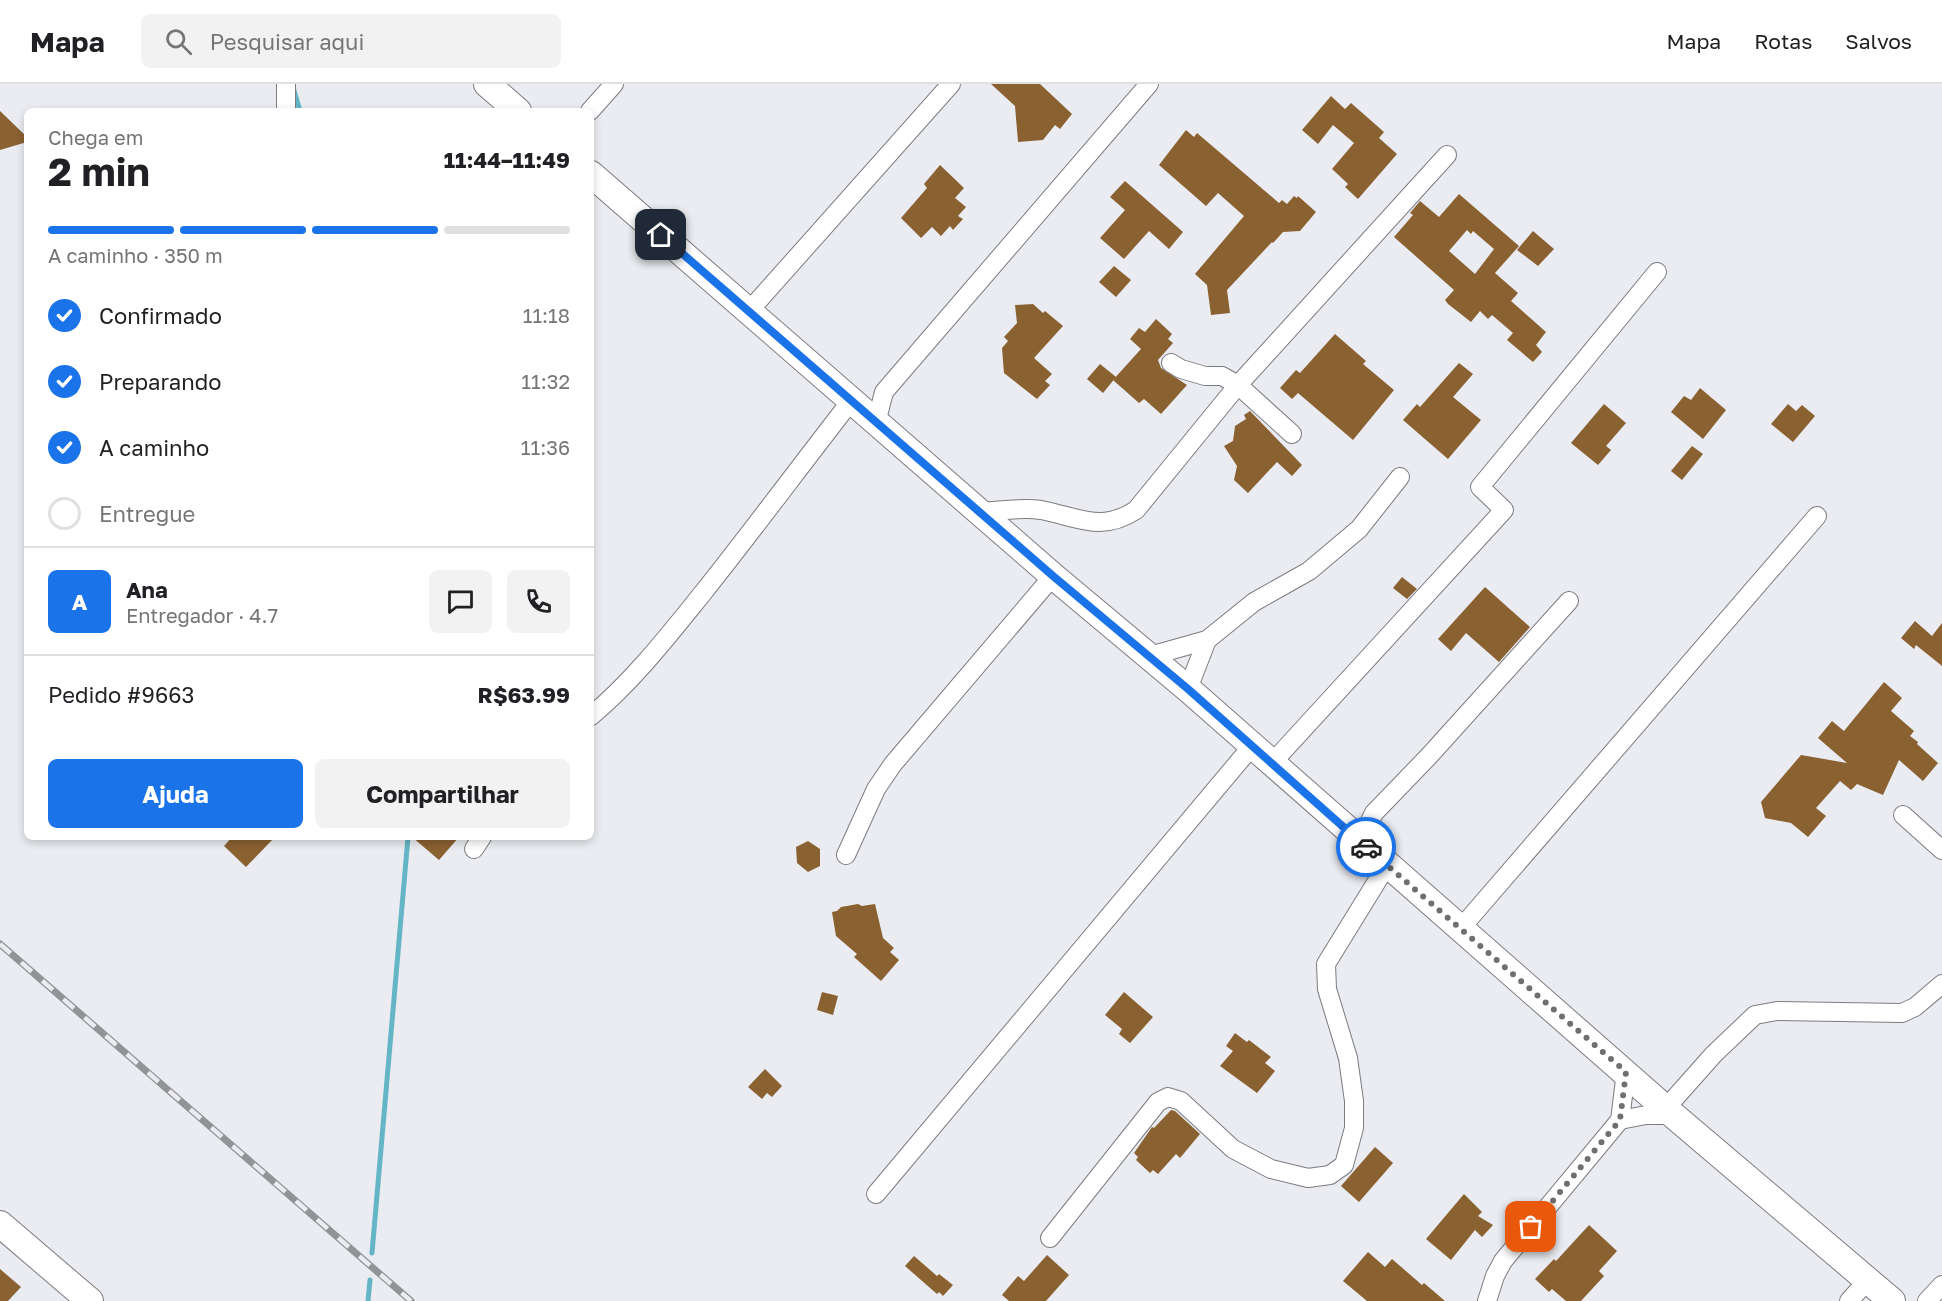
<!DOCTYPE html>
<html lang="pt">
<meta charset="utf-8">
<style>
:root{--surface:#fff;--page:#f2f2f2;--text:#202124;--muted:#757577;--line:#e0e0e0;--accent:#1a73e8}
body{margin:0;font-family:"Golos Text",sans-serif;background:var(--page);color:var(--text);height:100vh;display:flex;flex-direction:column;font-size:22px;white-space:nowrap}
*{box-sizing:border-box;margin:0}
p{font-size:20px;color:var(--muted)}
.icon{flex:none;width:33px;height:33px;fill:none;stroke:currentColor;stroke-width:2;stroke-linecap:round;stroke-linejoin:round}
.map{position:relative;flex:1;overflow:hidden}
.drawer{position:absolute;left:24px;top:24px;width:570px;height:732px;display:flex;flex-direction:column;background:var(--surface);border-radius:9px;box-shadow:0 3px 9px #0003}
.drawer>*{flex:none}
.pin{position:absolute;display:grid;place-items:center;width:51px;height:51px;color:#fff;margin:-26px;border-radius:12px;box-shadow:0 3px 9px #0006}
.courier{position:absolute;display:grid;place-items:center;width:60px;height:60px;margin:-30px;border:4px solid #1a73e8;border-radius:50%;background:#fff;color:#222;box-shadow:0 2px 8px #0007}
.overview em{font-style:normal;font-weight:700}
.overview div{display:flex;flex-direction:column-reverse}
.overview{display:flex;align-items:center;justify-content:space-between;height:102px;padding:0 24px}
h1{font-size:39px;font-weight:700;line-height:45px}
.bar{display:grid;grid-template-columns:repeat(4,1fr);gap:9px 6px;align-content:center;height:72px;padding:0 24px}
.bar i{height:8px;border-radius:4px;background:var(--line)}
.bar .selected{background:var(--accent)}
.bar p{grid-column:span 4}
.line{display:flex;align-items:center;gap:15px;padding:0 24px;border-top:2px solid var(--line)}
.line div{flex:1}
.round{display:grid;place-items:center;flex:none;width:63px;height:63px;border-radius:9px;background:var(--page)}
ol{padding:0 24px;list-style:none}
li{display:flex;align-items:center;gap:18px;height:66px}
li p{margin-inline-start:auto}
li .icon{padding:6px;border-radius:50%;background:var(--accent);color:#fff;stroke-width:4}
li:last-child{color:var(--muted)}
li i{width:33px;height:33px;border:3px solid var(--line);border-radius:50%}
.primary-button{display:flex;gap:12px;margin-top:auto;padding:12px 24px}
.primary-button a{flex:1;height:69px;border-radius:9px;background:var(--accent);color:#fff;font-size:24px;font-weight:700;line-height:69px;text-align:center}
.primary-button a+a{background:var(--page);color:var(--text)}
header{display:flex;align-items:center;gap:36px;box-sizing:border-box;height:84px;padding:0 30px;background:var(--surface);border-bottom:2px solid var(--line)}
header strong{font-size:28px}
nav{display:flex;gap:33px;margin-inline-start:auto;font-size:21px}
.search{width:420px;height:54px;background:var(--page);display:flex;align-items:center;gap:15px;box-sizing:border-box;padding:0 21px;border-radius:9px;color:var(--muted);font-size:22px}
.map>svg:first-child{display:block}
.lines{fill:none;stroke-linecap:round;stroke-linejoin:round}
.stream{stroke:#64b6c6;stroke-width:5}
.building{fill:#8a6131;fill-rule:evenodd}
.street-casing{stroke:#7b7c80;stroke-width:20}
.secondary-casing{stroke:#7b7c80;stroke-width:28}
.street{stroke:#fff;stroke-width:18}
.secondary{stroke:#fff;stroke-width:26}
.rail-casing{stroke:#929396;stroke-width:7}
.rail{stroke:#ebecf1;stroke-width:4.5;stroke-dasharray:14;stroke-linecap:butt}
.done{stroke:#6e6f72;stroke-width:6;stroke-dasharray:0 10.8}
.route{stroke:#1a73e8;stroke-width:8}
</style>
<header>
<strong>Mapa</strong>
<div class="search"><svg class="icon" aria-label="search" viewBox="0 0 24 24"><circle cx="10" cy="10" r="6"/><path d="M15 15l6 6"/></svg>Pesquisar aqui</div>
<nav><a>Mapa</a><a>Rotas</a><a>Salvos</a></nav>
</header>
<div class="map">
<svg width="1942" height="1217" viewBox="0 0 1942 1217">
<rect width="100%" height="100%" fill="#ebecf1"/>
<g class="lines">
<g class="stream">
<polyline points="293,3 300,27"/>
<polyline points="372,1169 408,753"/>
<polyline points="368,1217 370,1196"/>
</g>
</g>
<g class="building">
<polygon points="991,0 1040,0 1072,30 1060,45 1055,41 1043,56 1018,58 1015,22"/>
<polygon points="1331,12 1345,25 1351,19 1384,48 1379,54 1397,70 1358,115 1345,103 1348,100 1346,98 1332,85 1354,59 1333,41 1318,60 1302,46"/>
<polygon points="0,27 27,53 27,58 0,66"/>
<polygon points="1186,46 1194,53 1197,49 1279,119 1282,116 1287,120 1294,112 1297,114 1298,112 1316,128 1300,147 1283,148 1273,159 1272,158 1227,206 1230,229 1211,231 1207,201 1195,190 1244,132 1218,109 1206,122 1159,81"/>
<polygon points="940,81 964,104 955,114 966,123 958,132 963,135 953,146 950,142 941,152 932,143 921,154 901,134 927,104 924,100"/>
<polygon points="1125,97 1183,148 1169,165 1149,147 1124,175 1100,154 1125,126 1110,113"/>
<path d="M1459 110 1519 162 1495 189 1518 209 1511 217 1546 248 1536 261 1542 268 1533 278 1507 256 1513 249 1492 231 1488 235 1480 227 1471 238 1448 220 1445 216 1454 206 1394 153 1413 131 1410 129 1420 117 1439 133ZM1467 146 1471 150 1473 147 1494 165 1475 190 1449 167Z"/>
<polygon points="1533,147 1554,165 1538,182 1517,166"/>
<polygon points="1114,182 1131,196 1116,213 1099,198"/>
<polygon points="1033,220 1043,229 1045,227 1063,242 1034,274 1052,290 1045,297 1050,301 1037,315 1004,289 1002,264 1008,257 1004,253 1017,239 1015,221"/>
<polygon points="1156,235 1172,250 1168,255 1173,259 1158,276 1161,284 1187,301 1161,330 1144,315 1139,319 1113,296 1141,265 1130,255 1139,244 1145,248"/>
<polygon points="1335,250 1366,277 1363,280 1394,306 1353,356 1298,309 1292,315 1280,304 1296,286 1300,289"/>
<polygon points="1459,279 1473,290 1453,313 1481,336 1448,375 1403,336 1417,320 1420,323"/>
<polygon points="1100,280 1116,293 1103,309 1087,295"/>
<polygon points="1700,304 1726,326 1703,355 1671,328 1684,312 1691,316"/>
<polygon points="1604,320 1626,339 1606,362 1611,366 1598,381 1571,359"/>
<polygon points="1788,320 1796,327 1802,321 1815,332 1793,358 1771,340"/>
<polygon points="1250,327 1302,381 1292,392 1277,378 1248,409 1234,396 1237,382 1224,362 1233,357 1235,342 1246,335 1244,331"/>
<polygon points="1692,362 1703,370 1682,396 1671,387"/>
<polygon points="1402,493 1417,505 1407,515 1393,504"/>
<polygon points="1485,503 1530,543 1499,578 1466,549 1451,567 1438,555"/>
<polygon points="1915,537 1932,552 1942,539 1942,582 1916,561 1914,565 1901,554"/>
<polygon points="1884,598 1902,614 1891,627 1914,647 1910,652 1918,658 1917,660 1938,679 1923,697 1899,676 1883,711 1857,700 1851,706 1840,697 1816,724 1826,732 1808,753 1791,739 1765,734 1761,718 1801,671 1847,679 1818,654 1832,637 1844,647"/>
<polygon points="232,753 275,753 246,783 224,762"/>
<polygon points="412,753 459,753 439,776"/>
<polygon points="808,757 820,765 820,782 808,788 797,779 796,763"/>
<polygon points="858,820 862,822 875,820 883,854 894,864 890,868 899,876 881,897 854,873 857,870 836,852 832,828 837,827 841,823"/>
<polygon points="822,908 838,912 833,931 817,926"/>
<polygon points="1124,908 1153,933 1130,959 1119,950 1122,945 1105,931"/>
<polygon points="1235,949 1247,958 1249,956 1271,973 1265,979 1275,987 1257,1009 1220,982 1233,967 1226,962"/>
<polygon points="765,985 782,1002 772,1013 767,1009 762,1015 748,1003"/>
<polygon points="1171,1026 1175,1027 1200,1050 1180,1074 1176,1070 1158,1090 1153,1086 1150,1089 1136,1076 1138,1073 1134,1069 1152,1043 1154,1044"/>
<polygon points="1375,1063 1393,1079 1359,1118 1341,1102"/>
<polygon points="1464,1110 1482,1128 1478,1132 1493,1141 1482,1153 1475,1146 1451,1176 1426,1155"/>
<polygon points="1589,1141 1617,1167 1599,1187 1604,1192 1581,1217 1566,1217 1552,1205 1549,1208 1535,1195 1554,1175 1556,1177"/>
<polygon points="1368,1168 1385,1183 1392,1175 1422,1201 1424,1199 1445,1217 1367,1217 1343,1197"/>
<polygon points="1047,1171 1069,1191 1046,1217 1009,1217 1002,1211 1018,1192 1024,1197"/>
<polygon points="914,1172 937,1192 939,1190 953,1201 943,1212 939,1208 937,1210 905,1182"/>
<polygon points="0,1185 21,1203 8,1217 0,1217"/>
</g>
<g class="lines">
<defs>
<g id="street">
<polyline points="286,0 286,27"/>
<polyline points="590,27 614,0"/>
<polyline points="749,227 951,0"/>
<polyline points="1171,279 1181,285 1205,292 1222,292 1238,301 1292,350"/>
<polyline points="876,339 884,308 1149,0"/>
<path d="M981 428C1001 427 1021 423 1041 426 1078 433 1101 449 1136 426L1238 301 1447 71"/>
<polyline points="1150,572 1207,556 1254,518 1309,487 1359,445 1400,393"/>
<polyline points="1188,605 1207,556"/>
<path d="M591 632C633 597 668 552 702 510 753 446 801 381 851 317"/>
<polyline points="1272,679 1504,426 1480,403 1657,188"/>
<polyline points="1903,731 1942,766"/>
<polyline points="1360,757 1374,729 1429,672 1569,517"/>
<polyline points="474,765 482,753"/>
<polyline points="846,771 876,705 893,680 1053,492"/>
<polyline points="1461,844 1817,432"/>
<polyline points="1666,1024 1714,970 1755,931 1777,927 1902,929 1915,923 1942,900"/>
<polyline points="1620,1036 1646,1031 1673,1031"/>
<polyline points="876,1110 1252,662"/>
<polyline points="1050,1154 1158,1018 1168,1013 1181,1017 1233,1065 1271,1085 1308,1094 1330,1091 1344,1081 1354,1044 1354,1017 1348,974 1327,905 1326,880 1387,781"/>
<polyline points="1487,1217 1495,1192 1503,1177 1620,1036 1626,988"/>
<polyline points="1849,1217 1868,1196"/>
<polyline points="1927,1217 1942,1201"/>
</g>
<g id="secondary">
<polyline points="487,0 518,27"/>
<polyline points="591,90 1053,492 1188,605 1673,1031 1892,1217"/>
<polyline points="0,1140 90,1217"/>
</g>
</defs>
<use href="#street" class="street-casing"/>
<use href="#secondary" class="secondary-casing"/>
<use href="#street" class="street"/>
<use href="#secondary" class="secondary"/>
<defs>
<polyline id="rail" points="0,860 411,1217"/>
</defs>
<use href="#rail" class="rail-casing"/>
<use href="#rail" class="rail"/>
</g>
<g class="lines">
<polyline class="done" points="1366,763 1626,988 1620,1036 1531,1143"/>
<polyline class="route" points="661,151 1053,492 1188,605 1366,763"/>
</g>
</svg>
<div class="pin" style="left:1531px;top:1143px;background:#ea580c"><svg class="icon" aria-label="bag" viewBox="0 0 24 24"><path d="M5 8h14l-1 12H6zM9 8a3 3 0 0 1 6 0"/></svg></div>
<div class="pin" style="left:661px;top:151px;background:#1f2937"><svg class="icon" aria-label="home" viewBox="0 0 24 24"><path d="M3 11l9-7 9 7M6 9v11h12V9"/></svg></div>
<div class="courier" style="left:1366px;top:763px"><svg class="icon" aria-label="car" viewBox="0 0 24 24"><path d="M5 17H2v-5l4-1 3-4h7l3 4 3 1v5h-3M9 17h6M6 11h13"/><circle cx="7" cy="17" r="2"/><circle cx="17" cy="17" r="2"/></svg></div>
<section class="drawer">
<div class="overview"><div><h1>2 min</h1><p>Chega em</p></div><em>11:44–11:49</em></div>
<div class="bar"><i class="selected"></i><i class="selected"></i><i class="selected"></i><i></i><p>A caminho · 350 m</p></div>
<ol>
<li><svg class="icon" aria-label="check" viewBox="0 0 24 24"><path d="M5 12l5 5 9-10"/></svg>Confirmado<p>11:18</p></li>
<li><svg class="icon" aria-label="check" viewBox="0 0 24 24"><path d="M5 12l5 5 9-10"/></svg>Preparando<p>11:32</p></li>
<li><svg class="icon" aria-label="check" viewBox="0 0 24 24"><path d="M5 12l5 5 9-10"/></svg>A caminho<p>11:36</p></li>
<li><i></i>Entregue</li>
</ol>
<div class="line" style="height:108px"><b class="round" style="background:var(--accent);color:#fff">A</b><div><b>Ana</b><p>Entregador · 4.7</p></div><a class="round"><svg class="icon" aria-label="chat" viewBox="0 0 24 24"><path d="M4 5h16v11H9l-5 4z"/></svg></a><a class="round"><svg class="icon" aria-label="phone" viewBox="0 0 24 24"><path d="M5 4h4l2 5-3 2q2 4 5 5l2-3 5 2v4C11 20 4 13 5 4z"/></svg></a></div>
<div class="line" style="height:78px"><div>Pedido #9663</div><b>R$63.99</b></div>
<div class="primary-button"><a>Ajuda</a><a>Compartilhar</a></div>
</section>
</div>
